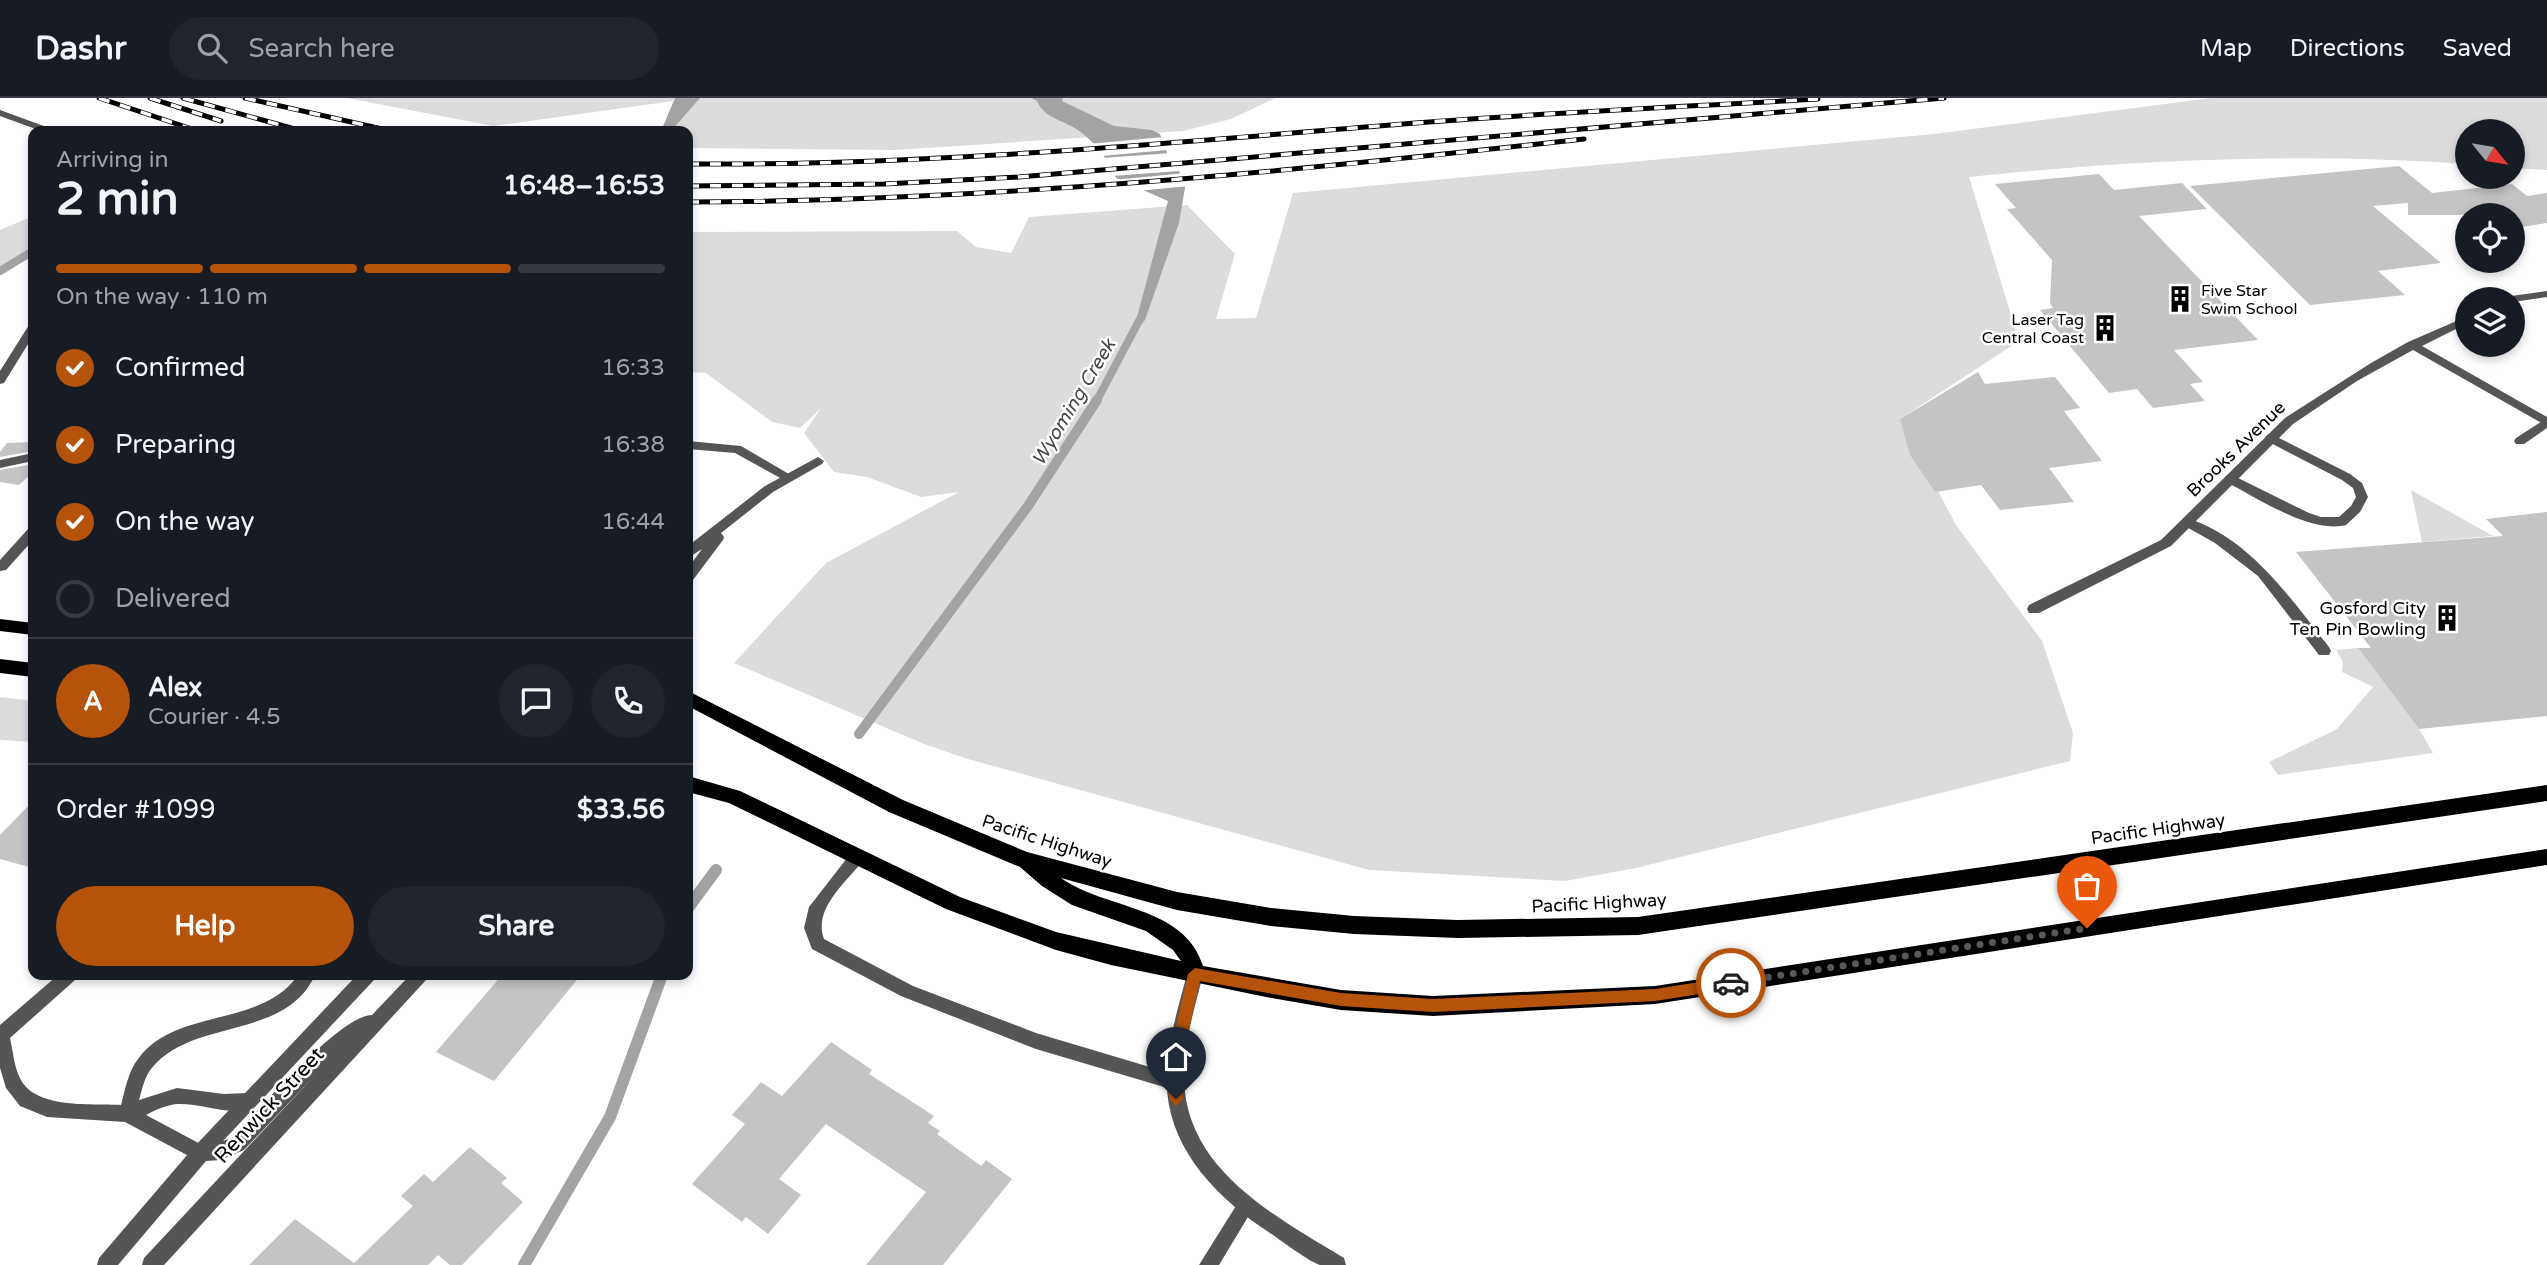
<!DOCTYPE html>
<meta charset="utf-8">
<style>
:root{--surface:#171b24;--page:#20242c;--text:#f1f3f6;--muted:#9ea1a6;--line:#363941;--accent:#b45309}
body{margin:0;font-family:"Varela Round",sans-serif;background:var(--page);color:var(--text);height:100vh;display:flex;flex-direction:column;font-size:26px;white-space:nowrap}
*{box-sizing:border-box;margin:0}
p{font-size:23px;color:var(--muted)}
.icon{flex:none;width:38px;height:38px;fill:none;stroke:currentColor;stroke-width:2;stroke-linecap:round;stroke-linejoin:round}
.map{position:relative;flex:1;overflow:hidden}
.panel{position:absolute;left:28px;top:28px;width:665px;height:854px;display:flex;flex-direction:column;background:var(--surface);border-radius:14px;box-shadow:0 4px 10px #0003}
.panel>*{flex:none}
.needle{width:46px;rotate:120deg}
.buttons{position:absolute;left:2455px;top:21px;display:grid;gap:14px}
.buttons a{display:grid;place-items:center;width:70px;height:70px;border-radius:50%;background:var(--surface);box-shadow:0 4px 10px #0003;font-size:35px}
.pin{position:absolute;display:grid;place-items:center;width:60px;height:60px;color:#fff;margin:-72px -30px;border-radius:50% 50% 50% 0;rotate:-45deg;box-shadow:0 0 7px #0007}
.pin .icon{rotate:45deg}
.courier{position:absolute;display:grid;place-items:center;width:70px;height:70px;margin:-35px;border:5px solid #b45309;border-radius:50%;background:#fff;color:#222;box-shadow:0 2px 9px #0007}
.summary em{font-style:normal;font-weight:700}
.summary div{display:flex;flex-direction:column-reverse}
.summary{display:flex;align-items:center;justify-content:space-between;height:119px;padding:0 28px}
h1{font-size:46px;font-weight:700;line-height:52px}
.bar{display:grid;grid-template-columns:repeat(4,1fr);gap:10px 7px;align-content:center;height:84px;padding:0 28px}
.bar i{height:9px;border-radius:5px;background:var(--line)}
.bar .current{background:var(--accent)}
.bar p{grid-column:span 4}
.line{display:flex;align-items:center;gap:18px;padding:0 28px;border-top:2px solid var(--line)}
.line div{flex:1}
.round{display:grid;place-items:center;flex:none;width:74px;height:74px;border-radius:37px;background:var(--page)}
ol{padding:0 28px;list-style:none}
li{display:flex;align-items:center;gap:21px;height:77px}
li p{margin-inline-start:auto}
li .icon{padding:7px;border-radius:50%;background:var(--accent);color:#fff;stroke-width:4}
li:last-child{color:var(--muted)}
li i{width:38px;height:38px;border:4px solid var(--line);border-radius:50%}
.button{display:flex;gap:14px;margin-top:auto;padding:14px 28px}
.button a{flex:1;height:80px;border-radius:42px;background:var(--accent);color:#fff;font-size:28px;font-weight:700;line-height:80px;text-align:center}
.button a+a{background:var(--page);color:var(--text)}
header{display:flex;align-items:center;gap:42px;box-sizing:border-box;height:98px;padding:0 35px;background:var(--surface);border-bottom:2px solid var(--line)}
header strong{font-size:33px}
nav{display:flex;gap:38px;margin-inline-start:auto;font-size:24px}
.search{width:490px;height:63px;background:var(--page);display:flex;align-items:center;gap:18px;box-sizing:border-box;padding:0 24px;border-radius:38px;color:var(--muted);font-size:26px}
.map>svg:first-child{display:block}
.green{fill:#dcdcdc}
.water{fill:#a3a3a3}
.pier{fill:#fff}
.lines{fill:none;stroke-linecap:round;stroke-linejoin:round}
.stream-far2{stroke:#a3a3a3;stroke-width:8}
.stream-far1{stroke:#a3a3a3;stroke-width:10}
.stream{stroke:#a3a3a3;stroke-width:12}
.building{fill:#c4c4c4}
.service{fill:#555;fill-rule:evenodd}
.minor{fill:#555;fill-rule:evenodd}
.tertiary{fill:#555;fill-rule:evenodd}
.primary{fill:#000;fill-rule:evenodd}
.rail-casing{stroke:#000;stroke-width:5}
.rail{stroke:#fff;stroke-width:3.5;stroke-dasharray:11;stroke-linecap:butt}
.route{fill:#b45309}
.done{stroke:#595959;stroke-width:7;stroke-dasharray:0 12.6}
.labels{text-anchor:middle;stroke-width:5;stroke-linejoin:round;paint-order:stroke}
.far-poi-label{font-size:16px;fill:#000;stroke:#fff;text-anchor:start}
.street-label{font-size:18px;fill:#000;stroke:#fff}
.poi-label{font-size:18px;fill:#000;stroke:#fff;text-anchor:end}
.water-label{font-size:19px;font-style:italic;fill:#444;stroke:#fff}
.near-street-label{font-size:21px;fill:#000;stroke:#fff}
</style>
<header>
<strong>Dashr</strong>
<div class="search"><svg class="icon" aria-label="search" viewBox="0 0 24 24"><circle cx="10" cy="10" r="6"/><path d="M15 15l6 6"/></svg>Search here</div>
<nav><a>Map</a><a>Directions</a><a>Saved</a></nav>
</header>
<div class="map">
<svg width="2547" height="1167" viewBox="0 0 2547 1167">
<rect width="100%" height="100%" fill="#fff"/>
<g class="green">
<polygon points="347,0 675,0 673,3 493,28"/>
<polygon points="697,0 1031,0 1037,3 1054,0 1275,0 1231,21 1183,33 895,52 688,50 688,33 669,33"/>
<path d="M2211 0H2547V72L2513 70V33H2468L2467 66C2302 54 2134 62 1969 79L2019 243 1900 321 1956 427 2042 543 2073 635 2070 663 1636 770 1565 783 1369 772 968 661 924 646 734 565 826 465 959 394 921 399 867 379 834 374 804 335 821 310 800 330 772 324 706 275 688 274V134L957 133 976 149 1011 155 1029 119 1187 107 1235 156 1216 221 1256 220 1293 95 1934 36Z"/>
<polygon points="33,118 33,153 0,172 0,132"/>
<polygon points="2411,392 2493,438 2422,444"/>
<polygon points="2358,550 2419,631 2433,655 2278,677 2269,664 2337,631 2373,589 2342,574 2343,564 2336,552"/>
<polygon points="0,599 33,603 33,644 0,642"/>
</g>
<g class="water">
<polygon points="675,0 700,0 671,33 661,33"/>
<path d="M1031 0H1063L1062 3 1114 28 1152 32 1160 36 1168 57 1186 84 1179 125 1145 222 1137 231 1136 223 1168 103 1116 80C1107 59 1092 40 1073 29 1059 21 1044 19 1037 3Z"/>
</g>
<g class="pier">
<polygon points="1164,39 1167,52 1101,58 1088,46"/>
<polygon points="1171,55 1179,73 1112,78 1103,60"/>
<polygon points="1186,75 1189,88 1137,93 1114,82"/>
</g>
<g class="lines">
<g class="stream-far2">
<polyline points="0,173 33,153"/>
<polyline points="1096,304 1141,219"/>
</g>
<polyline class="stream-far1" points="859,636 1028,408 1097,302"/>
<g class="stream">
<polyline points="688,810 716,772"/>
<polyline points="524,1167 610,1019 662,877"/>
</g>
</g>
<g class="building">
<polygon points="2399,68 2432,95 2512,86 2527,98 2547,95 2547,125 2522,129 2513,122 2513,117 2408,117 2408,105 2373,108 2441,165 2378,173 2405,197 2310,207 2190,88"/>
<polygon points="2099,76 2114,92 2182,85 2207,111 2139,118 2258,242 2174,252 2203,284 2190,286 2205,303 2153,310 2137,291 2109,295 2040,212 2053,210 2050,205 2052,162 2007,111 2016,110 1995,86"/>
<polygon points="1978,274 1985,286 2055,279 2080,310 2064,313 2102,363 2049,370 2074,404 2000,412 1981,387 1935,394 1910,357 1900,321"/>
<polygon points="33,344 33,353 0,359 0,354 7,345"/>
<polygon points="33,366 33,374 19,387 0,384 0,372"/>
<polygon points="2547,414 2547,618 2419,631 2358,550 2371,550 2296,454 2503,438 2486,421"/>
<polygon points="33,703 33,770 0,761 0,737"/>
<polygon points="502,877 581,877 494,983 436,954"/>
<polygon points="831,944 872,972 869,976 934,1018 928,1025 940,1033 937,1036 981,1068 986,1062 1012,1081 943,1167 866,1167 926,1094 826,1026 779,1081 801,1097 768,1136 746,1119 742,1124 692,1086 745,1026 732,1017 761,984 782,998"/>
<polygon points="470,1049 507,1080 501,1085 523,1104 462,1167 450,1167 438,1157 428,1167 249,1167 295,1121 354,1165 413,1108 401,1098 424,1076 433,1084"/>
</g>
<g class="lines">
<g class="service">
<polygon points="0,12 52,31 54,33 41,33 0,18"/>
<polygon points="33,226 33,238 4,285 0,286 0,273 29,227"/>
<polygon points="2547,320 2547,330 2524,346 2516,346 2514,343 2516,340"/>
<path d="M2271 336 2350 376 2362 385 2368 399 2360 414 2346 427C2310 436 2258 400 2226 384L2224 381 2226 378H2234L2309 415 2321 419H2339L2351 408 2356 399 2353 390 2342 382 2267 343 2265 340 2267 337Z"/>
<polygon points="688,343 741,348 794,379 792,382 784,382 735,355 688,351"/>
<polygon points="33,355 33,363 0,370 0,362"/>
<path d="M2187 420C2250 440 2290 500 2329 549L2331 553 2329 557H2319L2258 478 2215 445 2183 427 2181 424Z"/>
<polygon points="33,430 33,442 6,472 0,473 0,462 28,431"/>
<path d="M856 753 861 755 864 760 861 765C844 786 813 812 824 841L913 888 1036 935 1180 978 1183 984 1180 990 1174 992 1036 951 901 898 812 851 804 830 809 809 851 755Z"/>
<path d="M58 877H77L75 882 10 940C13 953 14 967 19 978 33 1012 90 1005 121 1007 125 992 128 974 138 961 176 909 262 930 298 877H315C285 943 192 919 151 971 144 980 142 992 139 1002L177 990 224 996 248 995 254 997 257 1003 254 1009C229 1019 203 1005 177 1006 167 1007 155 1012 146 1017L206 1049 209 1055 206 1061 200 1064 125 1024 47 1019 20 1008 6 990 0 970V927Z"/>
</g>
<g class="minor">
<polygon points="2547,193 2547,199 2513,204 2513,201 2506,201 2511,198"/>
<polygon points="2468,218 2468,225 2422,248 2547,319 2547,328 2413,252 2357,283 2293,326 2171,448 2039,515 2029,515 2027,511 2029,507 2161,442 2285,320 2371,265 2408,244"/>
<polygon points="818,359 824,363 822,366 773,394 721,435 724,439 723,442 693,482 688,484 688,470 702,451 688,460 688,448 765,388"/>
<polygon points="1245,1100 1251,1103 1254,1109 1219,1167 1199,1167 1239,1103"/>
</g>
<g class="tertiary">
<path d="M1195 869 1201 871 1203 876C1195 910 1183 946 1184 981 1186 1072 1275 1118 1344 1160L1346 1167C1338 1167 1327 1167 1320 1167 1307 1163 1274 1137 1261 1129 1207 1091 1162 1040 1167 971 1169 938 1179 907 1187 876L1189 871Z"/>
<path d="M357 877H376L374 882 223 1043 232 1040C257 1014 340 917 372 917L410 877H428L426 882 164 1167H142L144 1160 319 973 244 1052 221 1062 206 1063 118 1167H97L99 1160 194 1049Z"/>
</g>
<g class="primary">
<polygon points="0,521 33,525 33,537 0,533"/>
<polygon points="0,561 33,565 33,579 0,575"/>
<path d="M688 593 903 702 1027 754 1177 794 1271 810 1354 818 1458 822 1638 819 2547 687V703L1638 837 1458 840 1354 836 1271 828 1177 812 1061 780C1106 812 1184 807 1203 868L1341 892 1433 898 1655 888 2547 751V767L1655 906 1433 918 1341 912 1266 899 1111 867 1056 852 946 811 729 705 688 694V678L740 693 960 799 1056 834 1181 863 1173 852 1146 833 1072 807 1042 788 1020 769 889 714 688 608Z"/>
</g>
<defs>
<g id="rail">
<polyline points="99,0 198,33"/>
<polyline points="150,0 221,23"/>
<polyline points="183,0 302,33"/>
<polyline points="245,0 391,33"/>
<path d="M688 66C928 68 1165 45 1403 26 1541 15 1680 9 1818 1"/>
<polyline points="688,88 884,86 1019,79 1944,0"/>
<path d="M688 104C988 103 1286 74 1584 41"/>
</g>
</defs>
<use href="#rail" class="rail-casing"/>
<use href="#rail" class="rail"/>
</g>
<path class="route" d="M1195 870 1341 895 1433 901 1655 891 1731 879 1738 885 1731 891 1655 903 1433 914 1341 908 1200 883C1191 922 1180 961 1183 1001L1176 1008 1169 1001C1166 959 1179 917 1188 876Z"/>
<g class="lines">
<polyline class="done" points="1731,885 2087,830"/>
</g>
<defs>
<symbol id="building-bare" viewBox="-9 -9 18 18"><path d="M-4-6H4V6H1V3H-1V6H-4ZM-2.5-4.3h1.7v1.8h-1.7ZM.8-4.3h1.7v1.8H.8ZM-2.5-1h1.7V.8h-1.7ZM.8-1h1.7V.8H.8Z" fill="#000" stroke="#fff" stroke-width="2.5" paint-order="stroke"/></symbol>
</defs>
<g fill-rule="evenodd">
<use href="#building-bare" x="2161" y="182" width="38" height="38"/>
<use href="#building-bare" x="2086" y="211" width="38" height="38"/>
<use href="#building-bare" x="2428" y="501" width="38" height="38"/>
</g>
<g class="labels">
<g class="far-poi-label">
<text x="2201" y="198">Five Star<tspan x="2201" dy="18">Swim School</tspan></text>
<text x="2084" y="227" text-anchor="end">Laser Tag<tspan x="2084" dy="18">Central Coast</tspan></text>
</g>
<g class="street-label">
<text transform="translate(2236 351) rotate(-44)" y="6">Brooks Avenue</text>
<text transform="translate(2158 731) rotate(-8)" y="6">Pacific Highway</text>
<text transform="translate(1047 743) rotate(18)" y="6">Pacific Highway</text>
<text transform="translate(1599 805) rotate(-3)" y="6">Pacific Highway</text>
</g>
<g class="poi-label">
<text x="2426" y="516">Gosford City<tspan x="2426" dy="21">Ten Pin Bowling</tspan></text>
</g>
<g class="water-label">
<text transform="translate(1073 304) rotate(-59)" y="7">Wyoming Creek</text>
</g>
<g class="near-street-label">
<text transform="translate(269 1007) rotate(-47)" y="7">Renwick Street</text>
</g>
</g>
</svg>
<div class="buttons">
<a><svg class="needle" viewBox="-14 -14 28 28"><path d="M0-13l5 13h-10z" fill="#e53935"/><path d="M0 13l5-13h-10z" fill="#9ea1a6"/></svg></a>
<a><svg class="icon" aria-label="locate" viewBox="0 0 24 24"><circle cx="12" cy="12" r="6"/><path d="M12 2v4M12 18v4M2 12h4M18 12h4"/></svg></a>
<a><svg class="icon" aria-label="layers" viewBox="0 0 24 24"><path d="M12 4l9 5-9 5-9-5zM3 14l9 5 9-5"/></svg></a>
</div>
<div class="pin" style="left:2087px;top:830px;background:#ea580c"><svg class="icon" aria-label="bag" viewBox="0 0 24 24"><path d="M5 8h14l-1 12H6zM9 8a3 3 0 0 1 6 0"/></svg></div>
<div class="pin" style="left:1176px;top:1001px;background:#1f2937"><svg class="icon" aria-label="home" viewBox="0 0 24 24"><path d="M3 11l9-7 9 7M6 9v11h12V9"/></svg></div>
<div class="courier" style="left:1731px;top:885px"><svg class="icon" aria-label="car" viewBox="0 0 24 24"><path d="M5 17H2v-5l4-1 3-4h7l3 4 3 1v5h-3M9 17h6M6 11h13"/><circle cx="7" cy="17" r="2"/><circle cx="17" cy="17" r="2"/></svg></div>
<section class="panel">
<div class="summary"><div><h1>2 min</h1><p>Arriving in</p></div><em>16:48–16:53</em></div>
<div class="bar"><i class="current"></i><i class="current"></i><i class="current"></i><i></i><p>On the way · 110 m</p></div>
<ol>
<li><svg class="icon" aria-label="check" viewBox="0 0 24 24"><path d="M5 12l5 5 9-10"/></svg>Confirmed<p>16:33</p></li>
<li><svg class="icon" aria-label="check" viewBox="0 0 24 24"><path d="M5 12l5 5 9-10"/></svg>Preparing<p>16:38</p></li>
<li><svg class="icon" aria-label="check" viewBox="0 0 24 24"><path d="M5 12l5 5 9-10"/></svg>On the way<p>16:44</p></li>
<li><i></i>Delivered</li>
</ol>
<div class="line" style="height:126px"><b class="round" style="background:var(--accent);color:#fff">A</b><div><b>Alex</b><p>Courier · 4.5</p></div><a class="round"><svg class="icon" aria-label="chat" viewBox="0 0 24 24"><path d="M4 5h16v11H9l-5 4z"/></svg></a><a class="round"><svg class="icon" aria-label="phone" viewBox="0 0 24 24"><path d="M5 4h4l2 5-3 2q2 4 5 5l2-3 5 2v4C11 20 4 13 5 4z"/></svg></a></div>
<div class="line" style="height:91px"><div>Order #1099</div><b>$33.56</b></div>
<div class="button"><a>Help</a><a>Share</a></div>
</section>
</div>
